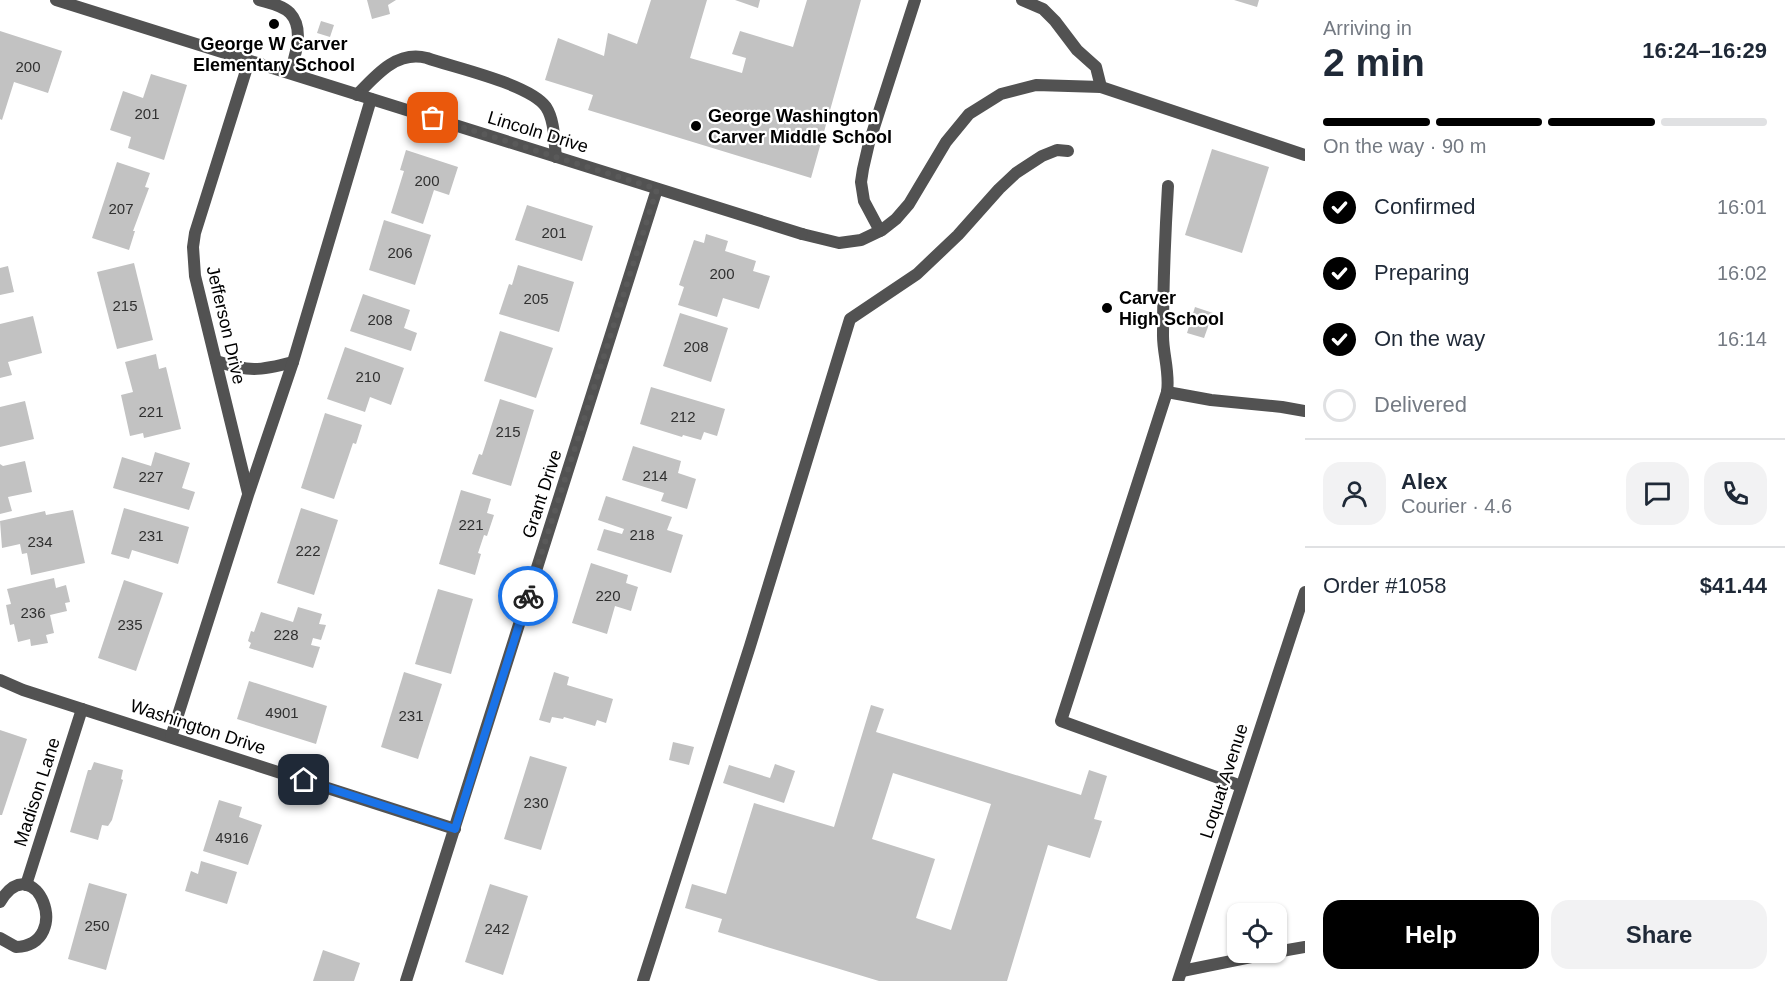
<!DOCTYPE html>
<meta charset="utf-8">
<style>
:root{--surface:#fff;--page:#f2f2f3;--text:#1f2937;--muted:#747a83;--line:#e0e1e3;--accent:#000}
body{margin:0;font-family:Helvetica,sans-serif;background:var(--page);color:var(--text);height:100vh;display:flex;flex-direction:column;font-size:22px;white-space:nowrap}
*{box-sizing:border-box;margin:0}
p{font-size:20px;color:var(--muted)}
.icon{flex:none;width:33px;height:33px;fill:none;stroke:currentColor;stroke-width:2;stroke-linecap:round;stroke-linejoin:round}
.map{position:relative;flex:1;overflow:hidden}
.sheet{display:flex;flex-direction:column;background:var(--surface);width:480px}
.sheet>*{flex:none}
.controls{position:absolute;left:1227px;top:903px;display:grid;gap:12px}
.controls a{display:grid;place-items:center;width:60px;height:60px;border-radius:12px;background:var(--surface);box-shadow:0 2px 4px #0004;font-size:30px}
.pin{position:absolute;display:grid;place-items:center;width:51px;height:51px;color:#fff;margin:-26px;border-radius:12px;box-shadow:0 3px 9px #0006}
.courier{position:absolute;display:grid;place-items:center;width:60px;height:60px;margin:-30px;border:4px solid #1a73e8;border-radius:50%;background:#fff;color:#222;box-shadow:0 2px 8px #0007}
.headline em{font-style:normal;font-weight:700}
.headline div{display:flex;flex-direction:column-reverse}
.headline{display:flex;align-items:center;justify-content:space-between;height:102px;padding:0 18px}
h1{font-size:39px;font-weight:700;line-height:45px}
.bar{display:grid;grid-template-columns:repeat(4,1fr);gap:9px 6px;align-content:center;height:72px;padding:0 18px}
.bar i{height:8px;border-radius:4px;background:var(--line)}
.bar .selected{background:var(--accent)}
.bar p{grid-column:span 4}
.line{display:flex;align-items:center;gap:15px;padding:0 18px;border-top:2px solid var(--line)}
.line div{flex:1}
.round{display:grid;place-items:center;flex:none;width:63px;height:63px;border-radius:18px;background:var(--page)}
ol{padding:0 18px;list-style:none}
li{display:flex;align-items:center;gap:18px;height:66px}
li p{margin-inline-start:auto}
li .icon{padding:6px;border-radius:50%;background:var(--accent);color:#fff;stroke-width:4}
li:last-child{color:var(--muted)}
li i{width:33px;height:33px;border:3px solid var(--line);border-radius:50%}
.primary-button{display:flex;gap:12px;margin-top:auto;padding:12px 18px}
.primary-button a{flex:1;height:69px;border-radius:18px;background:var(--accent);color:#fff;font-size:24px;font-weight:700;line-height:69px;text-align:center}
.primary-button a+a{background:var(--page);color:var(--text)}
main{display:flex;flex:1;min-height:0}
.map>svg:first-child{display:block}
.building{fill:#c2c2c2;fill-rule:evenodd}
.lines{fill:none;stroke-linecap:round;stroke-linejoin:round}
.service{stroke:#525252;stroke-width:12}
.minor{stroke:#525252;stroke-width:12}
.done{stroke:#595959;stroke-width:6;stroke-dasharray:0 10.8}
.route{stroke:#1a73e8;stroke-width:8}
.poi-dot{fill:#000;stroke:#fff;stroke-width:2}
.labels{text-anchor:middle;stroke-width:4.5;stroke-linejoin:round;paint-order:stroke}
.number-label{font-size:15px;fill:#303030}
.poi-label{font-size:18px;font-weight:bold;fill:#000;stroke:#fff;text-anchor:start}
.street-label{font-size:18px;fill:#000;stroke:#fff}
</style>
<main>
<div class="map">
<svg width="1305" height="981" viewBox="0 0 1305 981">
<rect width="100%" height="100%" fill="#fff"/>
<g class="building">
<polygon points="367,0 396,0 388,5 390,14 372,19"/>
<polygon points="651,0 707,0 690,58 742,73 746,58 732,54 740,31 793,47 807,0 861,0 811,178 588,110 593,95 545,80 558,38 604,56 608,33 637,44"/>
<polygon points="735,0 760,0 758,8"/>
<polygon points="1234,0 1259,0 1257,7"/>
<polygon points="321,21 334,25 330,37 317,33"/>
<polygon points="0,31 62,51 48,93 14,82 2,120 0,119"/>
<polygon points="151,74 187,85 164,160 128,148 131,137 110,130 123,91 143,98"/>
<polygon points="1212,149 1269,167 1242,253 1185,235"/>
<polygon points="406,150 458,167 449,195 434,190 423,224 391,213 404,171 400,170"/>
<polygon points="117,162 150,173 145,187 149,188 133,231 135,231 129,250 92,238"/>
<polygon points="527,205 593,226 582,261 515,240"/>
<polygon points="384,220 431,235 415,285 369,270"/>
<polygon points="706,234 728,241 725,251 756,261 753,271 770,276 759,309 723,298 717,317 678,305 684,287 679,285 694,240 704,243"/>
<polygon points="134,263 153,340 117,349 97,272"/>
<polygon points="518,265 574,282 559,332 499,314 509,284 512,285"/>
<polygon points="8,266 14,292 0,295 0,268"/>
<polygon points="363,294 410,310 404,328 417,333 411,351 350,331"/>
<polygon points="1195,307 1213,313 1204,338 1187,333"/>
<polygon points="680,313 728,328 711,382 663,366"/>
<polygon points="33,316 42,353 8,362 12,375 0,378 0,324"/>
<polygon points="500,331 553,348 536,398 484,381"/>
<polygon points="345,347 404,368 391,405 370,397 365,412 327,399"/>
<polygon points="156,354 159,369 166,367 181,429 144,438 143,433 130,436 121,395 133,392 125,362"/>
<polygon points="651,387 725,409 717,436 704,432 701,440 683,435 682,437 640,424"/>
<polygon points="500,399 534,410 511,486 472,474 479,454 482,455"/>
<polygon points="25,401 34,439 0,447 0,407"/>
<polygon points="325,413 362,425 356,444 353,443 334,499 301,488"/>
<polygon points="633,446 681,461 678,473 696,479 687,509 661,501 664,493 622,480"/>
<polygon points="155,452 190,463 182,488 195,492 189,510 113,488 122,457 151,466"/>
<polygon points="25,461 32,492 8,497 12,511 0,514 0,464 3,466"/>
<polygon points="461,490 491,499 487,513 494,515 487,536 484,535 478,553 481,554 475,575 439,564"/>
<polygon points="606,496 672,517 667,530 683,535 671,573 597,550 604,529 622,534 624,529 598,520"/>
<polygon points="124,508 189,527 178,564 132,550 129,559 111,554"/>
<polygon points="301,508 338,520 314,595 277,583"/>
<polygon points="73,510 85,563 31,575 27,553 22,554 20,544 2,548 0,521 45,511 46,515"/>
<polygon points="591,563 628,575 626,583 638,587 631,611 615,606 607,634 572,623"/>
<polygon points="54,578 56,588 66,585 70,602 65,603 67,611 50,615 54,633 46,635 48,643 31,646 30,639 18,642 14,624 10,625 6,605 11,604 7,589"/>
<polygon points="124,580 163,593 136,671 98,658"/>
<polygon points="438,589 473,599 451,674 415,664"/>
<polygon points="298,607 322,614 319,624 326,625 321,640 313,638 311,645 320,647 313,668 249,648 251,643 248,641 251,631 254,632 261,612 293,622"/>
<polygon points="404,672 442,684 418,759 381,747"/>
<polygon points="554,672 569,677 567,685 613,699 606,723 597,720 595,726 564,717 563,719 552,717 550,723 539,720"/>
<polygon points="249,681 327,706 316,744 237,719"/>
<path d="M871 705 884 709 876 732 1081 795 1089 770 1107 776 1094 819 1102 821 1090 858 1048 845 1007 981H879L718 932 722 919 685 908 692 884 726 894 754 803 834 827ZM893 773 991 804 951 930 916 918 935 859 872 839Z"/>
<polygon points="0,730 27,739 2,815 0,815"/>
<polygon points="673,742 694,747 689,765 669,760"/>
<polygon points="530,756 567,767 541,850 504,839"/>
<polygon points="94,762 123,770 121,779 123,780 112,820 108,826 102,825 98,840 70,832 88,770 91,770"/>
<polygon points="775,764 795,771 784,803 723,783 729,765 770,778"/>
<polygon points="219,800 242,807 239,817 262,825 248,865 203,851"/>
<polygon points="201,861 237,872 227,904 185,891 191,871 198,874"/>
<polygon points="89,883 127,894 106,970 68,959"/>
<polygon points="490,884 528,896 503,975 465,962"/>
<polygon points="323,950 360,963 354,981 313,981"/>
</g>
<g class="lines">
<g class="service">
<path d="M259 0C269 3 282 5 290 13 305 29 295 56 290 73"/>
<polyline points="1022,0 1043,9 1055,21 1077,50 1096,67 1101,87"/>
<path d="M357 95C376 75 397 50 427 58 455 68 530 84 546 107 555 121 554 141 556 157"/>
<polyline points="880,231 864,201 861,182 863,169 869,143 915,0"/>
<polyline points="802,234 839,243 861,240 882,230 896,219 909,204 946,142 969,114 1001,94 1036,85 1101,87 1305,155"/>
<path d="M1167 392C1170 373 1163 354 1163 336 1163 286 1165 236 1168 186"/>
<polyline points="1241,786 1061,721 1167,392 1211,400 1282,407 1305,411"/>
<polyline points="643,981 750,646 850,319 917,274 958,235 999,189 1016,173 1042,156 1057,150 1068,151"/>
</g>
<g class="minor">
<polyline points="56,0 802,234"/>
<path d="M216 361C249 372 259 371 293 362"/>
<polyline points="248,493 195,276 193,247 195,233 249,61"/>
<polyline points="0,680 23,690 455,829"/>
<polyline points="171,737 248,495 293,362 371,99"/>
<polyline points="26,885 82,709"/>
<path d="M0 902C35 845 75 944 16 947L0 938"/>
<polyline points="1276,952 1305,947"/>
<polyline points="1182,971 1276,952"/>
<polyline points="406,981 657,189"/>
<polyline points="1178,981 1305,592"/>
</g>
</g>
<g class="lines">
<polyline class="done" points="433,118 657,189 528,596"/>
<polyline class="route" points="304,780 455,829 528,596"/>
</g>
<g class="poi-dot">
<circle cx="274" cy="24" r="6"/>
<circle cx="696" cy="126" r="6"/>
<circle cx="1107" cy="308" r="6"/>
</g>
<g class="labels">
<g class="number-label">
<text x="28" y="72">200</text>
<text x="147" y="119">201</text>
<text x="427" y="186">200</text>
<text x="121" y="214">207</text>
<text x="554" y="238">201</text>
<text x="400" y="258">206</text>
<text x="722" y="279">200</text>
<text x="536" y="304">205</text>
<text x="125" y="311">215</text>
<text x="380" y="325">208</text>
<text x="696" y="352">208</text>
<text x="368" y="382">210</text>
<text x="151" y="417">221</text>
<text x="683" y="422">212</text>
<text x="508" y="437">215</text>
<text x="655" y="481">214</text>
<text x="151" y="482">227</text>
<text x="471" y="530">221</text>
<text x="642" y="540">218</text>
<text x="151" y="541">231</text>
<text x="40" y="547">234</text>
<text x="308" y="556">222</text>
<text x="608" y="601">220</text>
<text x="33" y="618">236</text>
<text x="130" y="630">235</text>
<text x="286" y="640">228</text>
<text x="282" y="718">4901</text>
<text x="411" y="721">231</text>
<text x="536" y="808">230</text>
<text x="232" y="843">4916</text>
<text x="97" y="931">250</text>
<text x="497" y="934">242</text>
</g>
<g class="poi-label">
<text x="274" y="50" text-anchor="middle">George W Carver<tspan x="274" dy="21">Elementary School</tspan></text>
<text x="708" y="122">George Washington<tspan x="708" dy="21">Carver Middle School</tspan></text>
<text x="1119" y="304">Carver<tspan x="1119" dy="21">High School</tspan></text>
</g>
<g class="street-label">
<text transform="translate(538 132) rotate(17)" y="6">Lincoln Drive</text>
<text transform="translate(226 325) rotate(77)" y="6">Jefferson Drive</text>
<text transform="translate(542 494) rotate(-72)" y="6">Grant Drive</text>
<text transform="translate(198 727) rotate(18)" y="6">Washington Drive</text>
<text transform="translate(1224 781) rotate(-72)" y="6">Loquat Avenue</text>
<text transform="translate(37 792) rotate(-72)" y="6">Madison Lane</text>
</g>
</g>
</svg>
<div class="controls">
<a><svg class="icon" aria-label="locate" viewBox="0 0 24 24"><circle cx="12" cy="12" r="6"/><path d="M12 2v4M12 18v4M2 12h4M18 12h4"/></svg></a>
</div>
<div class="pin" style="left:433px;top:118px;background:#ea580c"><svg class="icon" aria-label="bag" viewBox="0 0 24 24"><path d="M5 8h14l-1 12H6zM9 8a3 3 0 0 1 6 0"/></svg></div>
<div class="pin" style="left:304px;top:780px;background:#1f2937"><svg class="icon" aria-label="home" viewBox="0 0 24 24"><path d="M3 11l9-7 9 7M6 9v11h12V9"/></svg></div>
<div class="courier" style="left:528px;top:596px"><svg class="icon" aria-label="bike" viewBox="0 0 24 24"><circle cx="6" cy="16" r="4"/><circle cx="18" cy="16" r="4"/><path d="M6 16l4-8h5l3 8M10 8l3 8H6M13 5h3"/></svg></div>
</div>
<section class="sheet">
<div class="headline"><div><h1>2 min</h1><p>Arriving in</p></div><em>16:24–16:29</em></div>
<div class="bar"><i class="selected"></i><i class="selected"></i><i class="selected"></i><i></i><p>On the way · 90 m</p></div>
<ol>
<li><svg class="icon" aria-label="check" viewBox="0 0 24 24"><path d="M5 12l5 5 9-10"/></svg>Confirmed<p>16:01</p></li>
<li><svg class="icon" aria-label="check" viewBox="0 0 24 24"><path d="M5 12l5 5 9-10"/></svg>Preparing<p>16:02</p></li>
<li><svg class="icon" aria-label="check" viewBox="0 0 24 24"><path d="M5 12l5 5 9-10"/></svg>On the way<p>16:14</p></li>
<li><i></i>Delivered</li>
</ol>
<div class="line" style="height:108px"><a class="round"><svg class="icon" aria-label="person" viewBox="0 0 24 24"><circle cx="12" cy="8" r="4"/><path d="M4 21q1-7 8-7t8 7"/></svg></a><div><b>Alex</b><p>Courier · 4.6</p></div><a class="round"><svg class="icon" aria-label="chat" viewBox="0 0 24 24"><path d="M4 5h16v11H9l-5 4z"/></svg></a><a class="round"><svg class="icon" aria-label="phone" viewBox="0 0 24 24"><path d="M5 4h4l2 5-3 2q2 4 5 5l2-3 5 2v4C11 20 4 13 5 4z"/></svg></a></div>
<div class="line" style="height:78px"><div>Order #1058</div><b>$41.44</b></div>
<div class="primary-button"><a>Help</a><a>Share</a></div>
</section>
</main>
